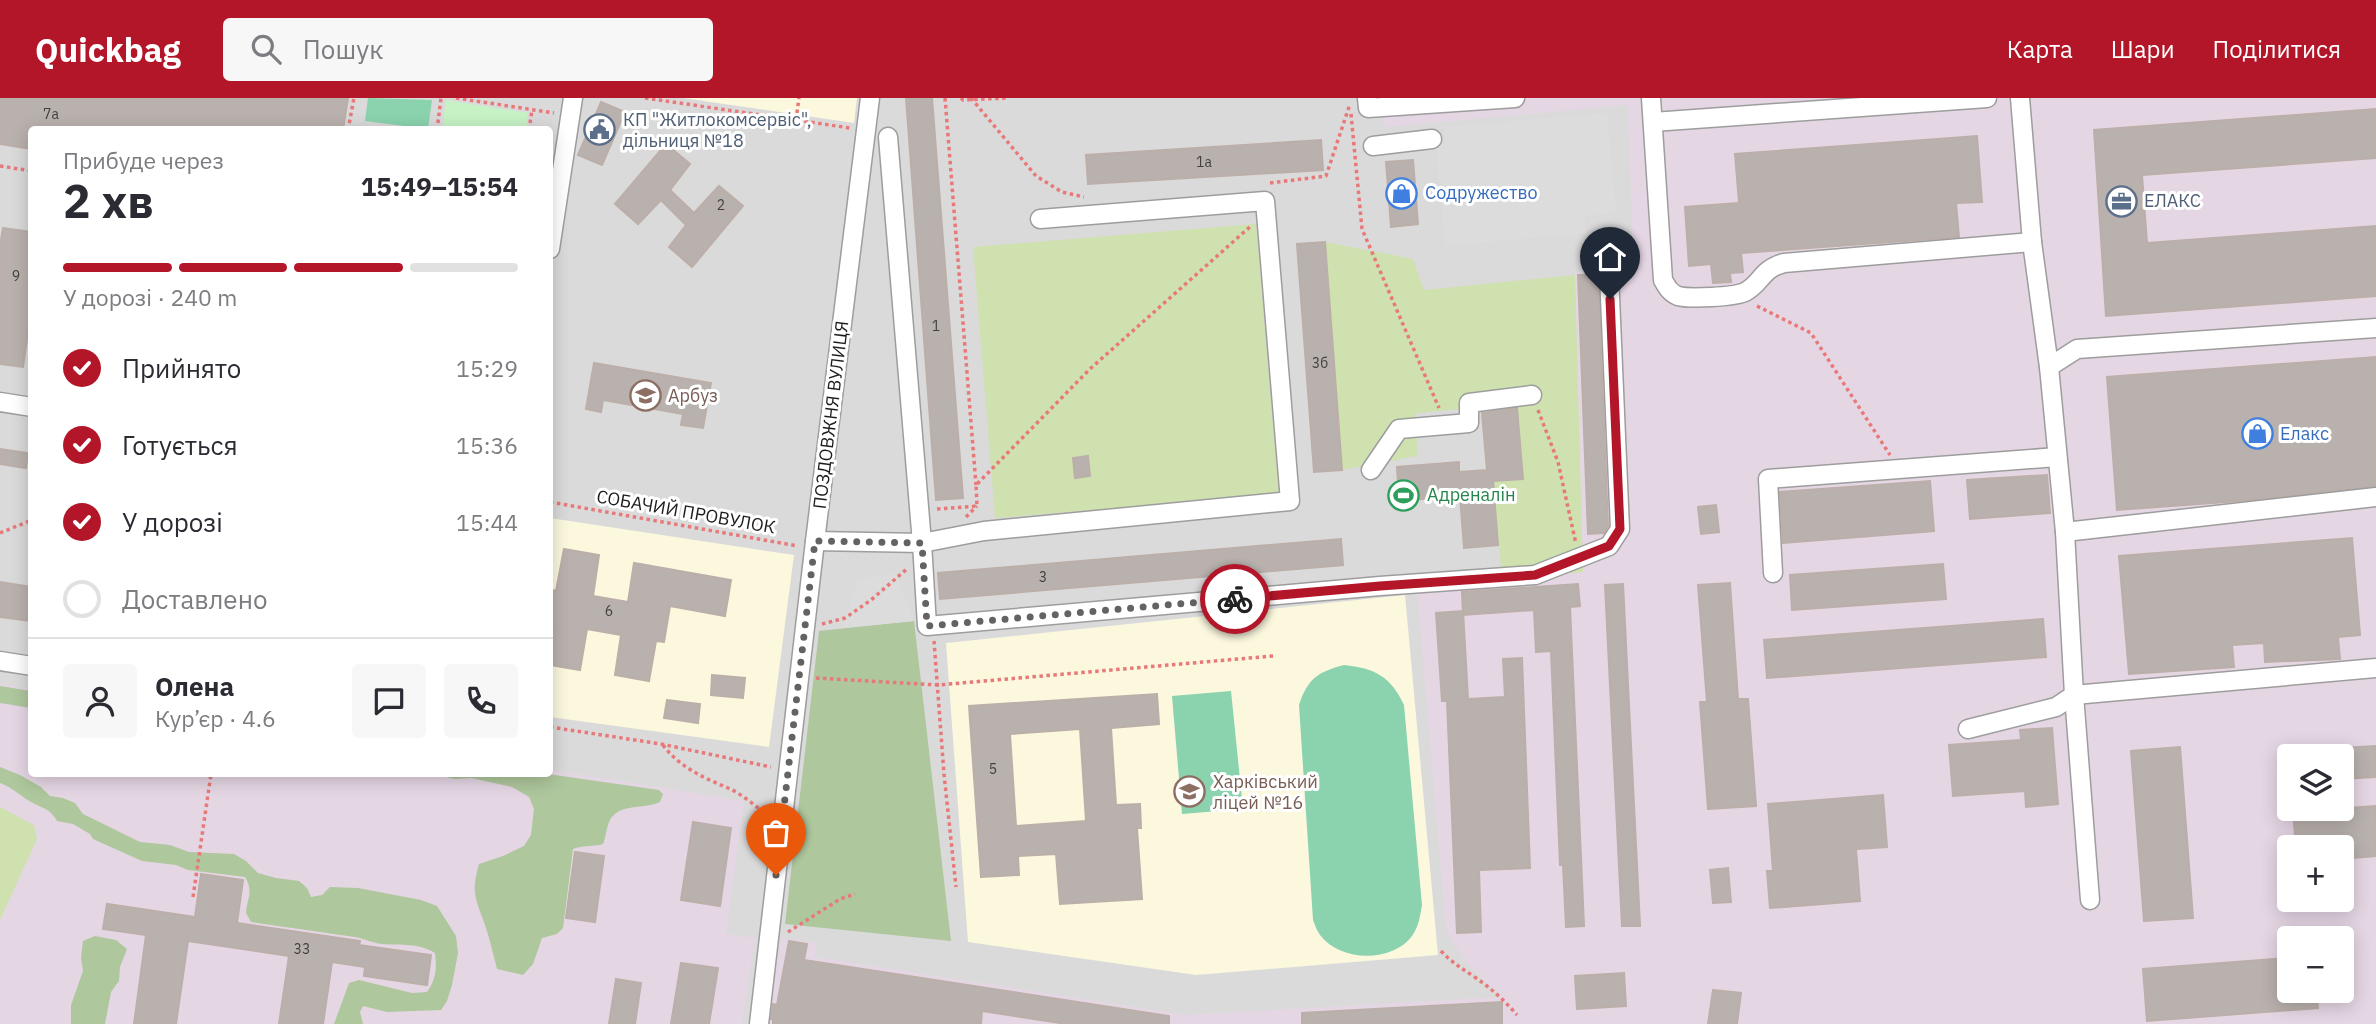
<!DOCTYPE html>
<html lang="uk">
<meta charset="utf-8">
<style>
:root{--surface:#fff;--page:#f7f7f7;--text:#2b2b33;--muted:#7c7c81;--line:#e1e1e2;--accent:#b31629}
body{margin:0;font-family:"IBM Plex Sans",sans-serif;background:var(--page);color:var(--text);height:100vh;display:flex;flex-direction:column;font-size:26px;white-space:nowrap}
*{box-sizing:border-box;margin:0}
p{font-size:23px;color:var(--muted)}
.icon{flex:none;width:38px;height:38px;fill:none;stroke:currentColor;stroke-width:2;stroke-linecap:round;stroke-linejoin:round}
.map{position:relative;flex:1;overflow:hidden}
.drawer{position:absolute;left:28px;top:28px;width:525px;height:651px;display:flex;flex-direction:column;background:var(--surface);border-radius:7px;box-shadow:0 4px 18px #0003}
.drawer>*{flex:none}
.buttons{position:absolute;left:2277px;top:646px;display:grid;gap:14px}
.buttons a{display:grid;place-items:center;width:77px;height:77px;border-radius:7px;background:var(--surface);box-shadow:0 4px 18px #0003;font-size:35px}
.pin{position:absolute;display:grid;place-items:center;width:60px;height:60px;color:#fff;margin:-72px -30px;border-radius:50% 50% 50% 0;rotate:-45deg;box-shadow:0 0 7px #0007}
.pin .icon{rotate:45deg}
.courier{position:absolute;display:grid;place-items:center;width:70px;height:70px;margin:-35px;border:5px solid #b31629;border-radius:50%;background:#fff;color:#222;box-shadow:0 2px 9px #0007}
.overview em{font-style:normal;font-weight:800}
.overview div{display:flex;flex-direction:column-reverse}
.overview{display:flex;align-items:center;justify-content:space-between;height:119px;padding:0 35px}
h1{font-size:46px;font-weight:800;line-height:52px}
.bar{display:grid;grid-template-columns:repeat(4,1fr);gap:10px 7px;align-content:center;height:84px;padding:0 35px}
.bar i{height:9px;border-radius:5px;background:var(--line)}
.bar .on{background:var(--accent)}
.bar p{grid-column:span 4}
.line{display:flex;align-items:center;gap:18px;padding:0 35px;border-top:2px solid var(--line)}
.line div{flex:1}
.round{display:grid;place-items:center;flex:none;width:74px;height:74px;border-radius:7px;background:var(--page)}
ol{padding:0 35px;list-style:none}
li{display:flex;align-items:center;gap:21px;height:77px}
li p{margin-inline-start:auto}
li .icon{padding:7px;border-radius:50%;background:var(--accent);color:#fff;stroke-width:4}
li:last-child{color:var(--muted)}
li i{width:38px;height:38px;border:4px solid var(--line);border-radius:50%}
header{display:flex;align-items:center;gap:42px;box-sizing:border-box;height:98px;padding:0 35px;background:var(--accent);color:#fff}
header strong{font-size:33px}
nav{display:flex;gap:38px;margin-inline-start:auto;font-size:24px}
.search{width:490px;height:63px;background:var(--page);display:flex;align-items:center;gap:18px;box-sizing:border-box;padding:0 24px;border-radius:7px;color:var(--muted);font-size:26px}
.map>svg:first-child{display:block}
.residential{fill:#dadada;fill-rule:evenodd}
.industrial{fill:#e5d6e4;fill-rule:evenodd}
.education{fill:#fbf8de}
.grass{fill:#cee1af}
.forest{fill:#aec79d}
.park{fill:#c6f2c5}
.pitch{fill:#8ad3ae}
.parking{fill:#dcdcdc}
.building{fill:#b9b1ad;stroke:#bcaea8;stroke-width:2;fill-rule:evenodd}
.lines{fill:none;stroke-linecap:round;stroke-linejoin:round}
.minor-casing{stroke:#9d9d9d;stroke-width:21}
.path{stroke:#e97879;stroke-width:3.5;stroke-dasharray:3.5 3.5;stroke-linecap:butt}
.minor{stroke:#fff;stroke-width:18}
.done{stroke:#656362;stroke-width:7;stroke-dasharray:0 12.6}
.route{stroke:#b31629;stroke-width:9}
.labels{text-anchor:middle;stroke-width:6;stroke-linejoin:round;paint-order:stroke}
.number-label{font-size:14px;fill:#434140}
.service-label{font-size:18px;fill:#4e5e75;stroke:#fff;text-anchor:start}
.shop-label{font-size:18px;fill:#366cbe;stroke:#fff;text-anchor:start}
.education-label{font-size:18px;fill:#785e54;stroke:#fff;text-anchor:start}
.street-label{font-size:18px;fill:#1c1c1c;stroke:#fff}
.leisure-label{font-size:18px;fill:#27864d;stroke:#fff;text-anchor:start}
</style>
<header>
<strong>Quickbag</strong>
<div class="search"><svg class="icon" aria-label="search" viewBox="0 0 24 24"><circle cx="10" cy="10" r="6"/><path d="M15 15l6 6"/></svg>Пошук</div>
<nav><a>Карта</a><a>Шари</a><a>Поділитися</a></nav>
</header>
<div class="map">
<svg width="2376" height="926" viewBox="0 0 2376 926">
<rect width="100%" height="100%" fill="#ede8e3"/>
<path class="residential" d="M0 0H2376V926H0ZM32 32H550V676H32ZM2289 658H2342V710H2289ZM2289 749H2342V802H2289ZM2289 840H2342V892H2289Z"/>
<g class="industrial">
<path d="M1382 0H2376V926H766L781 840 817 845 815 859 1186 917 1501 899 1467 865 1446 833 1417 491 1583 473 1575 177 1578 174 1616 171 1633 166 1628 7 1384 29ZM2289 658H2342V710H2289ZM2289 749H2342V802H2289ZM2289 840H2342V892H2289Z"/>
<polygon points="0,586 31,591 32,676 550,676 550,672 744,703 726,836 755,840 742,926 0,926"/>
</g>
<g class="education">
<polygon points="683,0 857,0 854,25"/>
<polygon points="550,420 794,457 769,649 550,619"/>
<polygon points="1405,497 1438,857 1196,877 968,844 946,545"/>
</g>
<g class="grass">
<polygon points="1256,126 1279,397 995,420 973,149"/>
<polygon points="1325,144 1413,161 1424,192 1575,177 1583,474 1502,482 1493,383 1523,381 1517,306 1416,315 1417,358 1342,372"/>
<polygon points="0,709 34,727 37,741 0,822"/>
</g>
<g class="forest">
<polygon points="914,523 951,843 785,826 819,533"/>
<polygon points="0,588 31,593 31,610 0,605"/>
<path d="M0 669 20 677 41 689 50 698 63 700 75 705 83 716 140 744 170 747 189 754 234 756 246 763 258 775 276 780 299 783 307 790 311 799 322 797 330 789 358 790 421 802 437 808 456 838 458 855 452 887 447 903 441 912 387 914 363 908 360 914 363 926H334L349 885 359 882 412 895 427 894C436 881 437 871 435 855 416 844 403 848 382 846 373 845 365 841 355 839 321 834 286 829 251 824L246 815C247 801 254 793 245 779L188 772 176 767 142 763 93 741 90 736 73 726 57 723C51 712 45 711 35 706 22 700 14 690 0 685Z"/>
<path d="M435 676H548L659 692 663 696 660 704C644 712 618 704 609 724 606 731 606 739 603 746 592 749 583 747 573 751L563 830 557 836 542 840 533 866 523 877 497 871C493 856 490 841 485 827 475 799 471 795 479 766L503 758 524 748 531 737 534 711 529 699 512 689 471 680 454 681Z"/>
<polygon points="95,838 116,842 127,851 120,869 119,883 111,894 105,926 71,926 71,907 83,873 81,860 83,843"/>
</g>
<polygon class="park" points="446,2 528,15 526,31 442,31"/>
<g class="pitch">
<polygon points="368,0 432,2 428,31 365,23"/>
<path d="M1344 567C1375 570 1391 579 1404 607L1422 807C1420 818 1419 828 1412 838 1392 865 1340 864 1320 837 1317 833 1315 827 1313 822L1299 607C1308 580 1318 574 1344 567Z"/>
<polygon points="1231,593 1243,711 1182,716 1172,598"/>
</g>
<g class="parking">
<polygon points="1607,15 1616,115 1585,118 1586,136 1445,147 1436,45 1445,44 1444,29"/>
<polygon points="896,476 914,523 842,530 858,481"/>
</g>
<g class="building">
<polygon points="0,0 348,0 343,32 32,32 32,51 0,46"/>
<polygon points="906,0 932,0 963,400 936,402"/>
<polygon points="601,4 625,14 602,67 578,57"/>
<polygon points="2376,11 2376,60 2142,77 2147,145 2376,128 2376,198 2106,218 2094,32"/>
<polygon points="1977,38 1982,104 1956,105 1959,139 1741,155 1743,174 1730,175 1731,184 1713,185 1711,166 1689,168 1685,109 1739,105 1735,56"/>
<polygon points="1321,42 1323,72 1088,86 1086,57"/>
<polygon points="666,46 690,66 670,92 694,115 719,88 743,108 692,169 669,149 686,127 661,102 638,126 615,106"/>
<polygon points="1413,62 1418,126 1391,129 1386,64"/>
<polygon points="3,130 32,134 32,207 23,269 0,266 0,148"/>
<polygon points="1325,144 1342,372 1314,374 1297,146"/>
<polygon points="1578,177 1598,177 1608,428 1604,435 1588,436"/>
<polygon points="2376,259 2376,388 2240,403 2117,412 2107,279"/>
<polygon points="594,265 711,285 703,330 681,327 683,316 603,302 601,314 586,311"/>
<polygon points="1517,310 1523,381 1493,383 1498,447 1464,450 1460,398 1399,403 1397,369 1459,364 1459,374 1487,372 1482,315"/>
<polygon points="0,351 28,355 26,370 0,366"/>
<polygon points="1088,358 1090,378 1075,380 1073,360"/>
<polygon points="2047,377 2050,415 1970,421 1967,382"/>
<polygon points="1930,383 1934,433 1783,445 1780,394"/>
<polygon points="1716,407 1719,434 1701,436 1698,409"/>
<polygon points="2352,440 2360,537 2338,539 2340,561 2265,564 2264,545 2232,547 2234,569 2129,576 2119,458"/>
<polygon points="1341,441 1343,467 940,501 938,475"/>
<polygon points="564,451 599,457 593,498 628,504 634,465 731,482 725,518 670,508 664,544 656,543 649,583 615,577 621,537 587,531 580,572 550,567 550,549 554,525 550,524 550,506 552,492 556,493"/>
<polygon points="1943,466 1946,501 1792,512 1790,477"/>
<polygon points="0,484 32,489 32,523 0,519"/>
<polygon points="1730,485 1738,601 1748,601 1756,708 1708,711 1700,604 1707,604 1698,487"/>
<polygon points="1578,486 1580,508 1570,509 1584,828 1566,829 1563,767 1560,767 1551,553 1536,554 1534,512 1463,517 1462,494"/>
<polygon points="1623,486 1640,828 1622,828 1605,487"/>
<polygon points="1463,513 1468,601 1505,599 1503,561 1522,560 1530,770 1479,772 1481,834 1457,835 1447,603 1442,603 1436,515"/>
<polygon points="2043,521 2046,559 1767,580 1764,542"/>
<polygon points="712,577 745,580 743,600 711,597"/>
<path d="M1157 596 1159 626 1111 630 1116 707 1140 706 1141 730H1137L1142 801 1060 806 1056 756 1018 758 1019 777 981 779 969 608ZM1080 631 1086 723 1016 728 1010 636Z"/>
<polygon points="667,602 700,606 698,625 664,620"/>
<polygon points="2052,630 2058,706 2026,709 2025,693 1953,698 1949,647 2021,642 2020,632"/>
<polygon points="2376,648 2376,679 2342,681 2342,650"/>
<polygon points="2180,649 2193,820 2144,823 2131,653"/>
<polygon points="1883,697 1887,749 1856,751 1860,803 1770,810 1767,773 1773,773 1768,706"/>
<polygon points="2376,708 2376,758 2342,761 2342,749 2296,749 2293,714"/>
<polygon points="693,724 731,730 720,808 681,802"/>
<polygon points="575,754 604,758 595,824 566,820"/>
<polygon points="1728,770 1731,804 1713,805 1710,772"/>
<polygon points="201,776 243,782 237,825 360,843 359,847 431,857 427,887 364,878 365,869 332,864 323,926 279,926 289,858 188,843 176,926 134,926 146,837 103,831 107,806 195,819"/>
<polygon points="789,843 807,846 804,862 1169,918 1169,926 1066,926 982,913 981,926 773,926 773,921 771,921 773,906 777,907"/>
<polygon points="2289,860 2289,892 2316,892 2318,910 2147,923 2143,871"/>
<polygon points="681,865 718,870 709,926 671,926"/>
<polygon points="1624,875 1626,908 1577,911 1575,878"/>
<polygon points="616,881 641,885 635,926 609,926"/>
<polygon points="1713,892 1741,895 1737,926 1708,926"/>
<polygon points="1502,904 1502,926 1302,926 1302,915"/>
</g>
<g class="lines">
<defs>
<g id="minor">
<polyline points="1367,0 1368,10 1515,0"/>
<path d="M1651 0 1663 182C1667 189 1670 195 1678 198 1689 201 1734 199 1745 194 1762 185 1761 171 1784 165L2032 144"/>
<polyline points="2020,0 2032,144 2049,269 2065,434 2074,597 2090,802"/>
<polyline points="1653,24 1987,0"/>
<polyline points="888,39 922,445 984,433 1290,403 1265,103 1040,121"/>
<polyline points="1373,48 1432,41"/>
<polyline points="550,151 573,0"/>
<polyline points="2049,269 2077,251 2376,230"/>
<polyline points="0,304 32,309"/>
<polyline points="1371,372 1399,331 1469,325 1469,305 1532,297"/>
<polyline points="2065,434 2376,399"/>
<polyline points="815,443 922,445 927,528 1380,488 1535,477 1609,448 1620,431 1609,176"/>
<polyline points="1773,475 1768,381 2057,359"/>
<polyline points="0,563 32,568"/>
<polyline points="1968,631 2056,609 2074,597 2376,570"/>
<polyline points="759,926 815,443 870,0"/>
</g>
</defs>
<use href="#minor" class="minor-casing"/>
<g class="path">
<polyline points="456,0 554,15"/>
<polyline points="645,0 850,30"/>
<polyline points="945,0 976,387"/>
<polyline points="961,0 963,2 1007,0"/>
<polyline points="971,0 1036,78 1062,94 1084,99"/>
<polyline points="1351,16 1362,131 1439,310"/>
<polyline points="796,22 799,0"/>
<polyline points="348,32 354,0"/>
<polyline points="437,32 441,0"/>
<polyline points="529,32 532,12"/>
<polyline points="0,68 32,73"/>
<polyline points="1270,85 1326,78 1350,6"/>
<polyline points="1757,208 1811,235 1890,357"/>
<polyline points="1538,312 1558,364 1576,446"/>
<polyline points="550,404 798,448"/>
<polyline points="937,411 977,408 976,387 1091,270 1252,127"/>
<polyline points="966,419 977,408"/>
<polyline points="0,435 32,422"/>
<polyline points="822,526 845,520 871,502 908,470"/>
<polyline points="934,543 944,676 956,789"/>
<polyline points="816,580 938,587 1273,558"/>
<polyline points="550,629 661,646 771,669"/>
<path d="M663 647C679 669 704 680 728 690 742 696 754 707 766 716"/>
<polyline points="193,799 211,676"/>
<polyline points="788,834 840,801 855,796"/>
<path d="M1441 853C1452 865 1463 871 1476 880 1492 891 1505 903 1517 917"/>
</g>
<use href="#minor" class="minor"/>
</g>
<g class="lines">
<polyline class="done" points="776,777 815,443 922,445 927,528 1235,501"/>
<polyline class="route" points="1235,501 1380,488 1535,477 1609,448 1620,431 1610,201"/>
</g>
<defs>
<symbol id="civic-ring" viewBox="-11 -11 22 22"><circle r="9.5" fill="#fff" stroke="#5c6f8a" stroke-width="1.5"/><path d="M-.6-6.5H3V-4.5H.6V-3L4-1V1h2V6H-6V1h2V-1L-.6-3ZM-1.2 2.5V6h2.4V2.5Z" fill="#5c6f8a"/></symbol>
<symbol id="shop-ring" viewBox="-11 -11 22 22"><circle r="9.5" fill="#fff" stroke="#3f7fe0" stroke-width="1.5"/><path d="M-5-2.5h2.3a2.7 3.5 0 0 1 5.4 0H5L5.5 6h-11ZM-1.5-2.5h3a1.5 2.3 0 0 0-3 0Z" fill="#3f7fe0"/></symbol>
<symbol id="office-ring" viewBox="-11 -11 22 22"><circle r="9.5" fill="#fff" stroke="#5c6f8a" stroke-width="1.5"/><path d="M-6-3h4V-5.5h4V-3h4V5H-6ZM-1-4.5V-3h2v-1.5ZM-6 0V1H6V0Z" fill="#5c6f8a"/></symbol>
<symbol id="school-ring" viewBox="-11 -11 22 22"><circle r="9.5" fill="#fff" stroke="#8d6e63" stroke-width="1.5"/><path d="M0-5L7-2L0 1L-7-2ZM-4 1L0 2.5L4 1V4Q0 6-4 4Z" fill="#8d6e63"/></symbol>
<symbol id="stadium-ring" viewBox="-11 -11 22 22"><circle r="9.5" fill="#fff" stroke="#2e9e5b" stroke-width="1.5"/><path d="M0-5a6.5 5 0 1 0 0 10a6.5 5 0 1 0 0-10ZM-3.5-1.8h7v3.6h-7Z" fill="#2e9e5b"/></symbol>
</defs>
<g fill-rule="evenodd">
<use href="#civic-ring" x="582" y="14" width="35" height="35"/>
<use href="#shop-ring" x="1384" y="78" width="35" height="35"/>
<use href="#office-ring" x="2104" y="86" width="35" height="35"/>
<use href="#school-ring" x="628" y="280" width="35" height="35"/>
<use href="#shop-ring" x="2240" y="318" width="35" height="35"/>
<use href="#stadium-ring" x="1386" y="380" width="35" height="35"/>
<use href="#school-ring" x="1172" y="676" width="35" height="35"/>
</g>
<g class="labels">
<g class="number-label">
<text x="51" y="21">7а</text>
<text x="1204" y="69">1а</text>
<text x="721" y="112">2</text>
<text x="16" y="183">9</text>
<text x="936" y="233">1</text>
<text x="1320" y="270">3б</text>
<text x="1043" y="484">3</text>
<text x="609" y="518">6</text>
<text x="993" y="676">5</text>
<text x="302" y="856">33</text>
</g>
<g class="service-label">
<text x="623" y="28">КП "Житлокомсервіс",<tspan x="623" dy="21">дільниця №18</tspan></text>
<text x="2144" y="109">ЕЛАКС</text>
</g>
<g class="shop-label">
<text x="1425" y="101">Содружество</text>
<text x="2280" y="342">Елакс</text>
</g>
<g class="education-label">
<text x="668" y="304">Арбуз</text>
<text x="1213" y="690">Харківський<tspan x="1213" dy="21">ліцей №16</tspan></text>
</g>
<g class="street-label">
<text transform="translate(831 317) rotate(-83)" y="6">ПОЗДОВЖНЯ ВУЛИЦЯ</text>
<text transform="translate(686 414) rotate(10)" y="6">СОБАЧИЙ ПРОВУЛОК</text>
</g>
<g class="leisure-label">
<text x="1427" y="403">Адреналін</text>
</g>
</g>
</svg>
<div class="buttons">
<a><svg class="icon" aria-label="layers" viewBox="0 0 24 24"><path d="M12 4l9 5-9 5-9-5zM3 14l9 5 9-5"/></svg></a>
<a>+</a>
<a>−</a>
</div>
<div class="pin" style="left:776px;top:777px;background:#ea580c"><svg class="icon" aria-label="bag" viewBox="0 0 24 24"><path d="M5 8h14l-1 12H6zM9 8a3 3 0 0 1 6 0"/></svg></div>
<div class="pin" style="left:1610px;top:201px;background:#1f2937"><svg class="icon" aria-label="home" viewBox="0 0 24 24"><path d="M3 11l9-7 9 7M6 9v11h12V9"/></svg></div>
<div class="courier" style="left:1235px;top:501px"><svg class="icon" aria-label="bike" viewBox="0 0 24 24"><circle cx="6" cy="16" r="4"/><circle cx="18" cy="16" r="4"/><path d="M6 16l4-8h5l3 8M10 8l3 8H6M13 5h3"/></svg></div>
<section class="drawer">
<div class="overview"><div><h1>2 хв</h1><p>Прибуде через</p></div><em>15:49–15:54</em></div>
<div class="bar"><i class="on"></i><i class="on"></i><i class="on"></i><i></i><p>У дорозі · 240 m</p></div>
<ol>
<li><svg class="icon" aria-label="check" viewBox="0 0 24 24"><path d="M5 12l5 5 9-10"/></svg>Прийнято<p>15:29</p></li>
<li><svg class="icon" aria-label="check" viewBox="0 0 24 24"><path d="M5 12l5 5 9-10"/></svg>Готується<p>15:36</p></li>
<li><svg class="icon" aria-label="check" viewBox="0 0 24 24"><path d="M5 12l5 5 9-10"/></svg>У дорозі<p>15:44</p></li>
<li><i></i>Доставлено</li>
</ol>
<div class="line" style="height:126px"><a class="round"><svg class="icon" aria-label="person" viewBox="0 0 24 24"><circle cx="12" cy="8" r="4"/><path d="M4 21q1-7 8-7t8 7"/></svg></a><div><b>Олена</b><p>Кур’єр · 4.6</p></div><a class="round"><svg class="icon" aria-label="chat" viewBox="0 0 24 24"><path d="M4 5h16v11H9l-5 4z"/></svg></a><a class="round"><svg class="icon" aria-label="phone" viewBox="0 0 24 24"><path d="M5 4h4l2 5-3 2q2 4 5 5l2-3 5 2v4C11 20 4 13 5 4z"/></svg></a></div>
</section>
</div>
